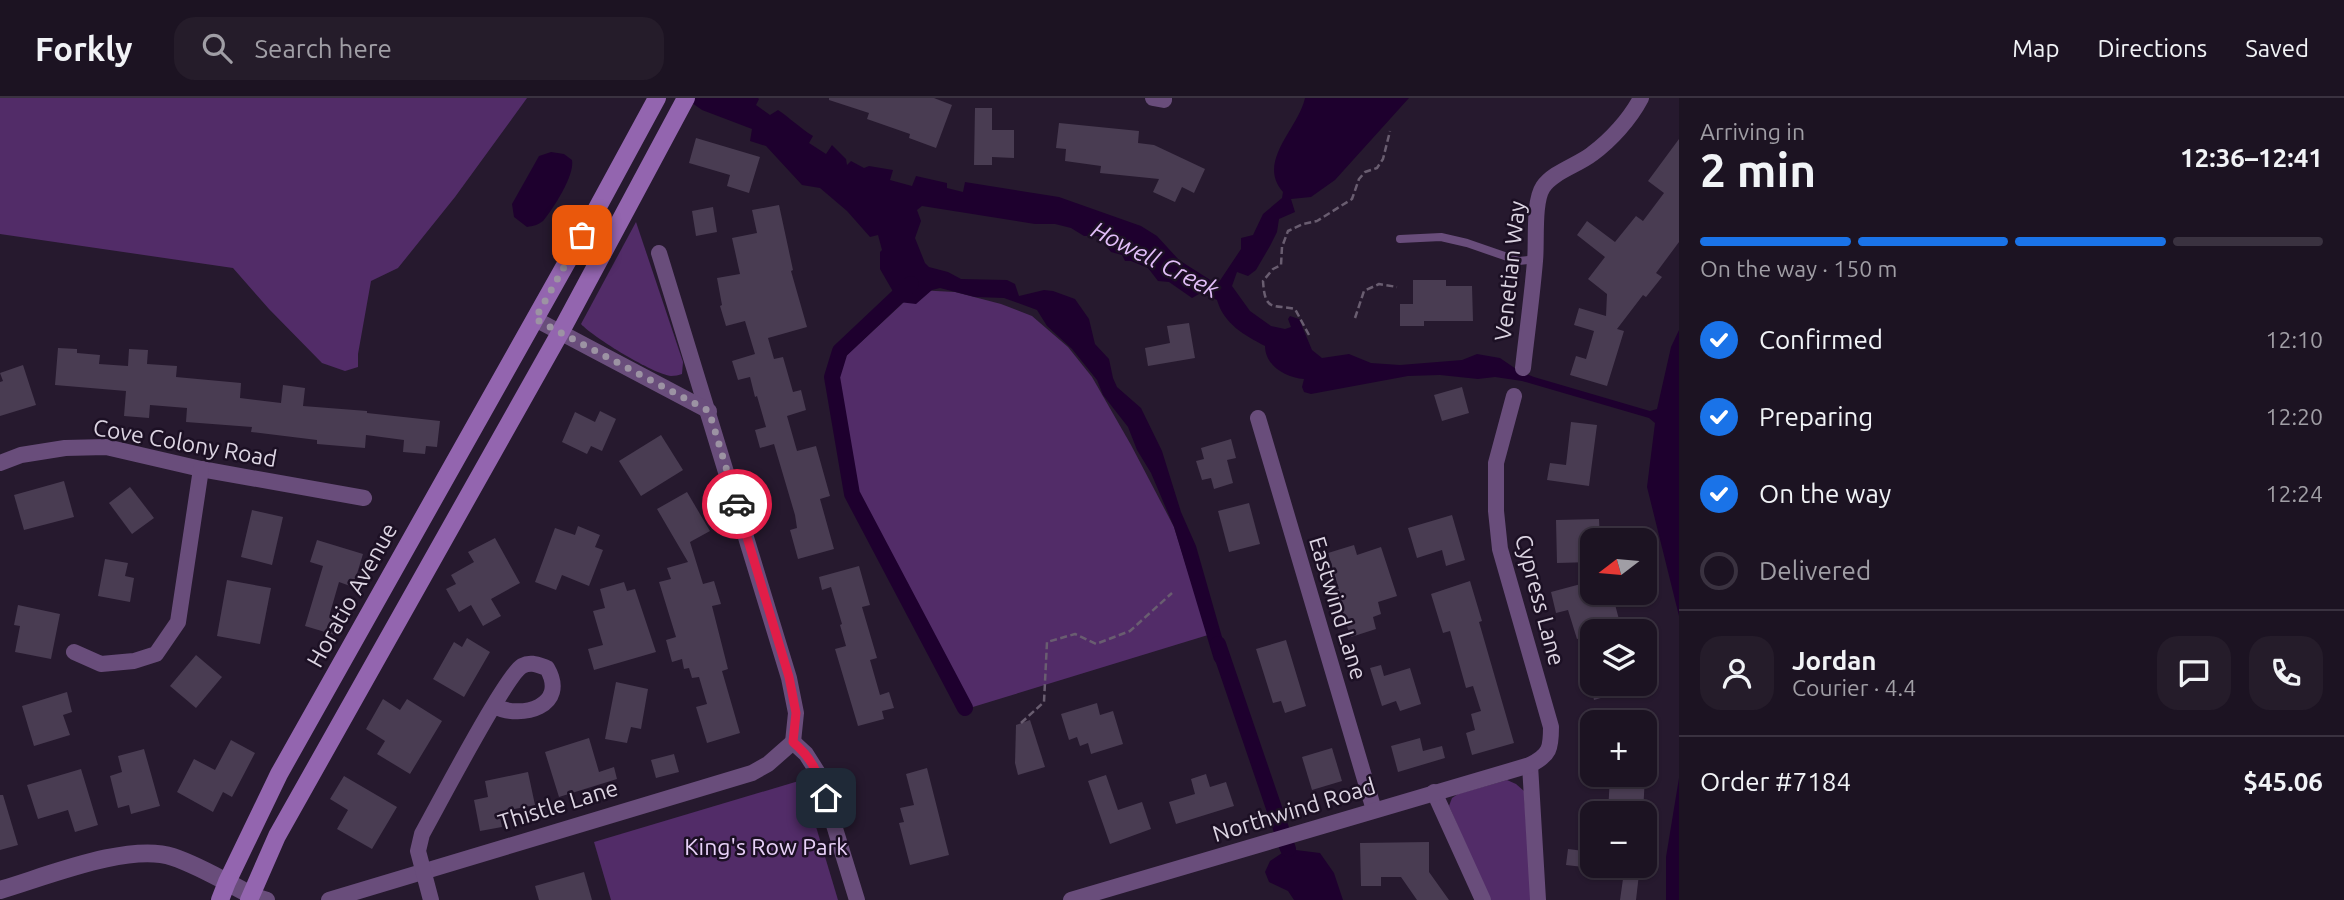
<!DOCTYPE html>
<meta charset="utf-8">
<style>
:root{--surface:#1c1322;--page:#251c2a;--text:#f1f3f6;--muted:#a09ea5;--line:#3a3240;--accent:#1a73e8}
body{margin:0;font-family:Ubuntu,sans-serif;background:var(--page);color:var(--text);height:100vh;display:flex;flex-direction:column;font-size:26px;white-space:nowrap}
*{box-sizing:border-box;margin:0}
p{font-size:23px;color:var(--muted)}
.icon{flex:none;width:38px;height:38px;fill:none;stroke:currentColor;stroke-width:2;stroke-linecap:round;stroke-linejoin:round}
.map{position:relative;flex:1;overflow:hidden}
.side{display:flex;flex-direction:column;background:var(--surface);width:665px}
.side>*{flex:none}
.needle{width:46px;rotate:254deg}
.buttons{position:absolute;left:1580px;top:430px;display:grid;gap:14px}
.buttons a{display:grid;place-items:center;width:77px;height:77px;border-radius:14px;background:var(--surface);box-shadow:0 2px 5px #0004,0 0 0 2px var(--line);font-size:35px}
.pin{position:absolute;display:grid;place-items:center;width:60px;height:60px;color:#fff;margin:-30px;border-radius:14px;box-shadow:0 4px 10px #0006}
.courier{position:absolute;display:grid;place-items:center;width:70px;height:70px;margin:-35px;border:5px solid #e11d48;border-radius:50%;background:#fff;color:#222;box-shadow:0 2px 9px #0007}
.summary em{font-style:normal;font-weight:600}
.summary div{display:flex;flex-direction:column-reverse}
.summary{display:flex;align-items:center;justify-content:space-between;height:119px;padding:0 21px}
h1{font-size:46px;font-weight:600;line-height:52px}
.bar{display:grid;grid-template-columns:repeat(4,1fr);gap:10px 7px;align-content:center;height:84px;padding:0 21px}
.bar i{height:9px;border-radius:5px;background:var(--line)}
.bar .on{background:var(--accent)}
.bar p{grid-column:span 4}
.line{display:flex;align-items:center;gap:18px;padding:0 21px;border-top:2px solid var(--line)}
.line div{flex:1}
.round{display:grid;place-items:center;flex:none;width:74px;height:74px;border-radius:21px;background:var(--page)}
ol{padding:0 21px;list-style:none}
li{display:flex;align-items:center;gap:21px;height:77px}
li p{margin-inline-start:auto}
li .icon{padding:7px;border-radius:50%;background:var(--accent);color:#fff;stroke-width:4}
li:last-child{color:var(--muted)}
li i{width:38px;height:38px;border:4px solid var(--line);border-radius:50%}
header{display:flex;align-items:center;gap:42px;box-sizing:border-box;height:98px;padding:0 35px;background:var(--surface);border-bottom:2px solid var(--line)}
header strong{font-size:33px}
nav{display:flex;gap:38px;margin-inline-start:auto;font-size:24px}
.search{width:490px;height:63px;background:var(--page);display:flex;align-items:center;gap:18px;box-sizing:border-box;padding:0 24px;border-radius:21px;color:var(--muted);font-size:26px}
main{display:flex;flex:1;min-height:0}
.map>svg:first-child{display:block}
.green{fill:#522c68}
.water{fill:#1e002e}
.lines{fill:none;stroke-linecap:round;stroke-linejoin:round}
.canal{stroke:#1e002e;stroke-width:16}
.building{fill:#493c52}
.path{stroke:#695d70;stroke-width:2.5;stroke-dasharray:7 3.5;stroke-linecap:butt}
.service{stroke:#694d7b;stroke-width:8}
.minor{stroke:#694d7b;stroke-width:16}
.tertiary{stroke:#694d7b;stroke-width:18}
.secondary{stroke:#9365af;stroke-width:18}
.done{stroke:#9c93a3;stroke-width:7;stroke-dasharray:0 12.6}
.route{stroke:#e11d48;stroke-width:9}
.labels{text-anchor:middle;stroke-width:5;stroke-linejoin:round;paint-order:stroke}
.street-label{font-size:23px;fill:#dcd4e2;stroke:#1c1024}
.park-label{font-size:23px;fill:#e9d2f9;stroke:#1c1024}
.water-label{font-size:24px;font-style:italic;fill:#e1bdf8;stroke:#1c1024}
</style>
<header>
<strong>Forkly</strong>
<div class="search"><svg class="icon" aria-label="search" viewBox="0 0 24 24"><circle cx="10" cy="10" r="6"/><path d="M15 15l6 6"/></svg>Search here</div>
<nav><a>Map</a><a>Directions</a><a>Saved</a></nav>
</header>
<main>
<div class="map">
<svg width="1679" height="802" viewBox="0 0 1679 802">
<rect width="100%" height="100%" fill="#26192e"/>
<g class="green">
<polygon points="0,0 527,0 455,99 398,170 371,183 358,256 358,269 345,273 322,265 269,211 233,170 0,136"/>
<path d="M636 124 683 264 682 276C679 277 675 278 671 278 653 276 594 240 581 226Z"/>
<polygon points="917,192 955,194 1001,206 1032,218 1068,249 1092,279 1131,347 1174,429 1208,537 963,612 853,397 831,272"/>
<polygon points="802,682 838,802 611,802 594,744"/>
<polygon points="1507,682 1516,686 1524,693 1531,802 1490,802 1449,708 1452,700 1458,696"/>
</g>
<g class="water">
<path d="M685 0H758L759 1 756 7 770 17 778 12C790 20 800 30 813 38L809 45 826 56 832 47 846 61 847 67 851 63 864 70 869 68 893 72 890 82 912 88 916 78 947 85V90L963 94 965 84 1059 99 1141 128 1157 138 1179 162 1215 185 1219 184 1241 151V140L1253 137 1263 116 1282 100 1283 94C1256 64 1298 31 1305 0H1409L1335 82 1311 99 1291 101 1295 114 1279 121 1277 134 1270 148 1256 172 1248 178 1237 174 1232 188 1250 213 1271 228 1285 231 1291 229 1288 221 1290 218 1299 221 1312 252 1322 260 1349 256 1371 265 1400 267 1462 262 1477 256 1500 260 1519 273 1534 279 1650 313 1657 311 1671 249 1679 232V518L1647 389 1655 325 1649 320 1522 283 1495 279 1478 281 1440 277 1408 278 1311 296 1304 294 1302 289 1304 281C1285 280 1265 267 1265 248 1244 237 1224 226 1217 202L1201 195 1192 200 1169 184 1158 183 1148 170 1131 163H1125L1122 157 1111 154 1098 138H1084L1071 130 1055 126H1035L922 108 917 112 921 123 915 140 925 165 929 169 948 174 961 181 1007 182 1015 186 1019 198 1044 192 1053 193 1075 201 1089 221 1095 246 1109 261 1113 280 1117 289 1141 310 1162 353 1181 414 1196 448 1228 560 1218 567 1214 562 1174 429 1151 375 1137 352 1128 329 1103 297 1097 282 1072 251 1047 228 1037 212 1004 200 975 199 940 190 932 192 916 206 899 204 880 171V154L882 152 878 137 870 139 847 113 820 90 802 87 766 48 750 43 752 31 702 12Z"/>
<path d="M551 54 564 56 572 62C575 77 553 111 543 123 538 127 533 128 527 129L514 119 512 106 539 58Z"/>
<polygon points="1679,680 1679,802 1666,802 1666,759"/>
<polygon points="1288,751 1320,755 1334,775 1343,802 1294,802 1288,793 1269,784 1265,774 1270,763"/>
</g>
<g class="lines">
<g class="canal">
<polyline points="911,186 840,253 832,279 852,396 965,610"/>
<polyline points="1218,546 1288,751"/>
</g>
</g>
<g class="building">
<polygon points="829,0 934,0 952,7 936,50 909,40 910,36 867,21 869,15 829,2"/>
<polygon points="975,10 992,10 992,32 1014,32 1014,60 992,59 992,67 974,67"/>
<polygon points="1059,25 1139,33 1138,45 1154,47 1205,71 1194,95 1182,89 1175,104 1153,94 1159,81 1100,75 1101,68 1065,63 1066,51 1056,50"/>
<polygon points="696,40 760,59 749,95 727,88 730,77 689,65"/>
<polygon points="1679,41 1679,144 1656,175 1662,179 1646,199 1643,197 1617,231 1624,233 1607,288 1570,277 1576,258 1586,261 1594,233 1574,227 1579,210 1606,218 1607,196 1588,181 1605,159 1577,137 1587,123 1615,144 1636,118 1643,123 1664,95 1648,83"/>
<polygon points="779,107 793,172 791,173 807,229 768,240 774,261 783,259 793,294 801,292 806,312 787,318 797,353 816,348 830,398 820,401 834,451 798,461 790,432 797,430 795,417 774,346 760,350 755,332 766,329 757,298 755,299 750,279 738,282 732,263 755,256 745,223 726,228 720,208 722,207 717,180 740,176 732,140 757,135 752,112"/>
<polygon points="713,109 717,134 696,138 692,113"/>
<polygon points="1413,182 1446,182 1446,188 1472,188 1473,223 1424,223 1424,228 1400,228 1400,206 1413,206"/>
<polygon points="1189,225 1195,260 1148,268 1145,250 1170,245 1167,228"/>
<polygon points="58,250 77,251 77,255 100,257 99,266 128,268 129,251 148,252 147,266 177,268 176,279 241,285 240,300 281,305 283,287 305,290 303,308 367,313 367,315 440,323 437,349 426,348 425,356 403,354 404,342 366,337 365,350 317,346 317,342 251,334 252,329 186,324 187,310 150,307 149,320 124,318 126,293 55,287"/>
<polygon points="23,267 36,307 0,318 0,284 3,283 0,275"/>
<polygon points="1462,289 1469,315 1442,323 1434,297"/>
<polygon points="600,313 616,321 602,353 591,348 587,356 562,344 575,314 595,324"/>
<polygon points="1571,324 1597,327 1589,388 1547,382 1550,365 1566,367"/>
<polygon points="661,337 683,372 641,398 619,363"/>
<polygon points="1231,341 1236,360 1227,362 1233,385 1214,391 1211,380 1202,382 1196,363 1204,361 1201,350"/>
<polygon points="64,383 74,419 24,432 14,397"/>
<polygon points="130,389 154,420 132,436 109,405"/>
<polygon points="687,394 710,433 690,444 703,486 714,483 721,506 712,508 728,571 722,573 740,635 707,645 696,609 707,606 699,579 692,580 689,570 684,571 682,561 672,564 666,542 676,539 659,484 671,481 667,470 688,464 657,411"/>
<polygon points="1249,405 1260,446 1229,454 1218,413"/>
<polygon points="252,412 283,419 272,467 241,459"/>
<polygon points="1452,417 1465,462 1446,468 1442,452 1417,460 1408,430"/>
<polygon points="1599,421 1600,443 1592,443 1592,464 1557,465 1556,422"/>
<polygon points="578,428 600,437 595,449 603,452 589,488 562,477 556,492 535,484 555,430 575,437"/>
<polygon points="495,440 520,485 491,501 501,518 483,528 471,507 459,514 446,491 456,486 451,477 474,464 468,454"/>
<polygon points="317,442 363,456 353,489 339,484 330,515 340,519 335,537 305,528 323,468 310,464"/>
<polygon points="1354,447 1357,457 1381,449 1397,498 1378,504 1381,516 1373,519 1376,531 1351,539 1333,493 1339,491 1328,455"/>
<polygon points="105,461 128,465 125,478 134,480 130,504 98,498"/>
<polygon points="859,468 870,507 862,509 877,560 870,562 880,597 889,594 894,610 882,613 884,621 858,628 835,551 846,548 840,527 842,526 831,489 822,492 819,479"/>
<polygon points="227,482 271,490 260,546 217,538"/>
<polygon points="1470,483 1482,523 1479,524 1514,645 1472,657 1466,635 1475,632 1471,616 1481,613 1473,588 1466,590 1450,533 1443,535 1431,496"/>
<polygon points="1592,483 1592,495 1612,495 1621,529 1592,534 1592,536 1577,541 1568,512 1556,515 1551,494"/>
<polygon points="624,484 627,493 635,491 656,554 594,572 588,551 603,547 593,513 605,510 600,491"/>
<polygon points="18,507 60,516 51,561 15,554 20,528 14,527"/>
<polygon points="467,540 490,554 464,599 433,581 454,544 462,549"/>
<polygon points="1286,542 1306,608 1285,615 1281,603 1273,605 1256,551"/>
<polygon points="196,557 222,579 196,610 170,588"/>
<polygon points="1381,567 1384,578 1410,570 1421,606 1400,613 1396,603 1382,608 1370,570"/>
<polygon points="616,584 648,591 641,631 631,629 627,645 605,641"/>
<polygon points="1590,586 1637,586 1638,589 1594,602"/>
<polygon points="67,594 72,614 63,617 70,637 34,648 22,608"/>
<polygon points="383,601 400,612 407,601 442,623 410,676 377,656 385,643 366,631"/>
<polygon points="1097,605 1100,617 1113,613 1123,646 1091,656 1088,645 1080,648 1077,639 1069,642 1061,616"/>
<polygon points="1030,622 1045,669 1018,677 1015,665 1016,627"/>
<polygon points="589,640 599,674 614,669 617,681 559,699 545,654"/>
<polygon points="1420,640 1423,653 1442,648 1445,660 1398,674 1391,648"/>
<polygon points="231,642 255,655 232,699 223,694 213,714 177,694 194,661 215,672"/>
<polygon points="1332,650 1342,683 1312,692 1302,659"/>
<polygon points="144,651 160,708 131,716 129,707 118,710 110,678 122,674 118,658"/>
<polygon points="674,656 679,674 656,680 651,662"/>
<polygon points="927,670 949,757 910,767 899,725 904,724 900,710 914,707 906,676"/>
<polygon points="81,671 98,727 75,734 68,712 38,721 27,687"/>
<polygon points="528,674 535,707 499,714 502,729 480,733 474,702 488,699 485,683"/>
<polygon points="1206,676 1210,689 1226,684 1234,708 1176,726 1169,704 1195,696 1191,681"/>
<polygon points="1106,677 1118,712 1142,704 1151,731 1110,746 1088,683"/>
<polygon points="1610,677 1645,677 1643,716 1608,716"/>
<polygon points="344,678 397,709 372,751 337,731 348,712 330,701"/>
<polygon points="0,697 3,697 18,747 0,752"/>
<polygon points="1429,744 1429,774 1449,802 1417,802 1401,779 1381,779 1381,788 1361,788 1360,745"/>
<polygon points="1568,751 1592,754 1592,770 1566,767"/>
<polygon points="584,774 592,802 539,802 535,788"/>
<polygon points="1624,774 1639,776 1636,802 1620,802"/>
</g>
<g class="lines">
<g class="path">
<polyline points="1355,220 1364,193 1379,186 1397,189"/>
<path d="M1309 237 1295 211C1272 206 1265 214 1263 183L1273 171 1281 167 1282 149 1288 133 1303 126 1317 123 1352 101 1359 81 1365 74 1377 70 1383 61 1390 33"/>
<polyline points="1021,625 1044,604 1047,544 1075,536 1096,546 1130,533 1172,495"/>
</g>
<polyline class="service" points="1400,141 1441,139 1467,145 1519,163 1536,161"/>
<g class="minor">
<polyline points="1153,0 1164,2 1164,0"/>
<polyline points="659,155 789,580 796,615 793,644"/>
<polyline points="535,221 709,313"/>
<path d="M1523 270C1527 234 1532 199 1535 163 1537 144 1533 104 1543 89 1553 74 1578 67 1592 56 1611 42 1630 21 1641 0"/>
<polyline points="1258,320 1374,712"/>
<polyline points="0,365 21,357 65,350 106,349 201,371 364,400"/>
<polyline points="74,554 101,566 134,563 156,556 178,524 201,371"/>
<polyline points="793,644 806,656 818,675 857,802"/>
<polyline points="1530,667 1538,802"/>
<polyline points="1434,694 1483,802"/>
<polyline points="251,797 267,802"/>
<polyline points="329,802 752,675 768,666 793,644"/>
<path d="M431 802 418 753 422 736C436 711 506 577 522 568 531 563 538 567 547 570 569 608 522 622 494 608"/>
<path d="M1071 802 1530 667C1550 657 1551 650 1551 629L1500 451 1496 413V365L1514 298"/>
</g>
<path class="tertiary" d="M0 792C45 779 129 744 173 759 200 768 226 784 251 797"/>
<g class="secondary">
<polyline points="220,802 227,784 279,676 594,116 657,0"/>
<polyline points="249,802 277,738 560,235 686,0"/>
</g>
</g>
<g class="lines">
<polyline class="done" points="582,137 535,221 709,313 737,406"/>
<path class="route" d="M737 406 789 579 796 615 793 644C813 661 818 676 826 700"/>
</g>
<g class="labels">
<g class="street-label">
<text transform="translate(1510 173) rotate(-84)" y="8">Venetian Way</text>
<text transform="translate(185 345) rotate(10)" y="8">Cove Colony Road</text>
<text transform="translate(352 497) rotate(-61)" y="8">Horatio Avenue</text>
<text transform="translate(1540 502) rotate(75)" y="8">Cypress Lane</text>
<text transform="translate(1338 510) rotate(73)" y="8">Eastwind Lane</text>
<text transform="translate(558 707) rotate(-17)" y="8">Thistle Lane</text>
<text transform="translate(1294 712) rotate(-17)" y="8">Northwind Road</text>
</g>
<g class="park-label">
<text x="766" y="757">King's Row Park</text>
</g>
<g class="water-label">
<text transform="translate(1155 162) rotate(27)" y="8">Howell Creek</text>
</g>
</g>
</svg>
<div class="buttons">
<a><svg class="needle" viewBox="-14 -14 28 28"><path d="M0-13l5 13h-10z" fill="#e53935"/><path d="M0 13l5-13h-10z" fill="#a09ea5"/></svg></a>
<a><svg class="icon" aria-label="layers" viewBox="0 0 24 24"><path d="M12 4l9 5-9 5-9-5zM3 14l9 5 9-5"/></svg></a>
<a>+</a>
<a>−</a>
</div>
<div class="pin" style="left:582px;top:137px;background:#ea580c"><svg class="icon" aria-label="bag" viewBox="0 0 24 24"><path d="M5 8h14l-1 12H6zM9 8a3 3 0 0 1 6 0"/></svg></div>
<div class="pin" style="left:826px;top:700px;background:#1f2937"><svg class="icon" aria-label="home" viewBox="0 0 24 24"><path d="M3 11l9-7 9 7M6 9v11h12V9"/></svg></div>
<div class="courier" style="left:737px;top:406px"><svg class="icon" aria-label="car" viewBox="0 0 24 24"><path d="M5 17H2v-5l4-1 3-4h7l3 4 3 1v5h-3M9 17h6M6 11h13"/><circle cx="7" cy="17" r="2"/><circle cx="17" cy="17" r="2"/></svg></div>
</div>
<section class="side">
<div class="summary"><div><h1>2 min</h1><p>Arriving in</p></div><em>12:36–12:41</em></div>
<div class="bar"><i class="on"></i><i class="on"></i><i class="on"></i><i></i><p>On the way · 150 m</p></div>
<ol>
<li><svg class="icon" aria-label="check" viewBox="0 0 24 24"><path d="M5 12l5 5 9-10"/></svg>Confirmed<p>12:10</p></li>
<li><svg class="icon" aria-label="check" viewBox="0 0 24 24"><path d="M5 12l5 5 9-10"/></svg>Preparing<p>12:20</p></li>
<li><svg class="icon" aria-label="check" viewBox="0 0 24 24"><path d="M5 12l5 5 9-10"/></svg>On the way<p>12:24</p></li>
<li><i></i>Delivered</li>
</ol>
<div class="line" style="height:126px"><a class="round"><svg class="icon" aria-label="person" viewBox="0 0 24 24"><circle cx="12" cy="8" r="4"/><path d="M4 21q1-7 8-7t8 7"/></svg></a><div><b>Jordan</b><p>Courier · 4.4</p></div><a class="round"><svg class="icon" aria-label="chat" viewBox="0 0 24 24"><path d="M4 5h16v11H9l-5 4z"/></svg></a><a class="round"><svg class="icon" aria-label="phone" viewBox="0 0 24 24"><path d="M5 4h4l2 5-3 2q2 4 5 5l2-3 5 2v4C11 20 4 13 5 4z"/></svg></a></div>
<div class="line" style="height:91px"><div>Order #7184</div><b>$45.06</b></div>
</section>
</main>
